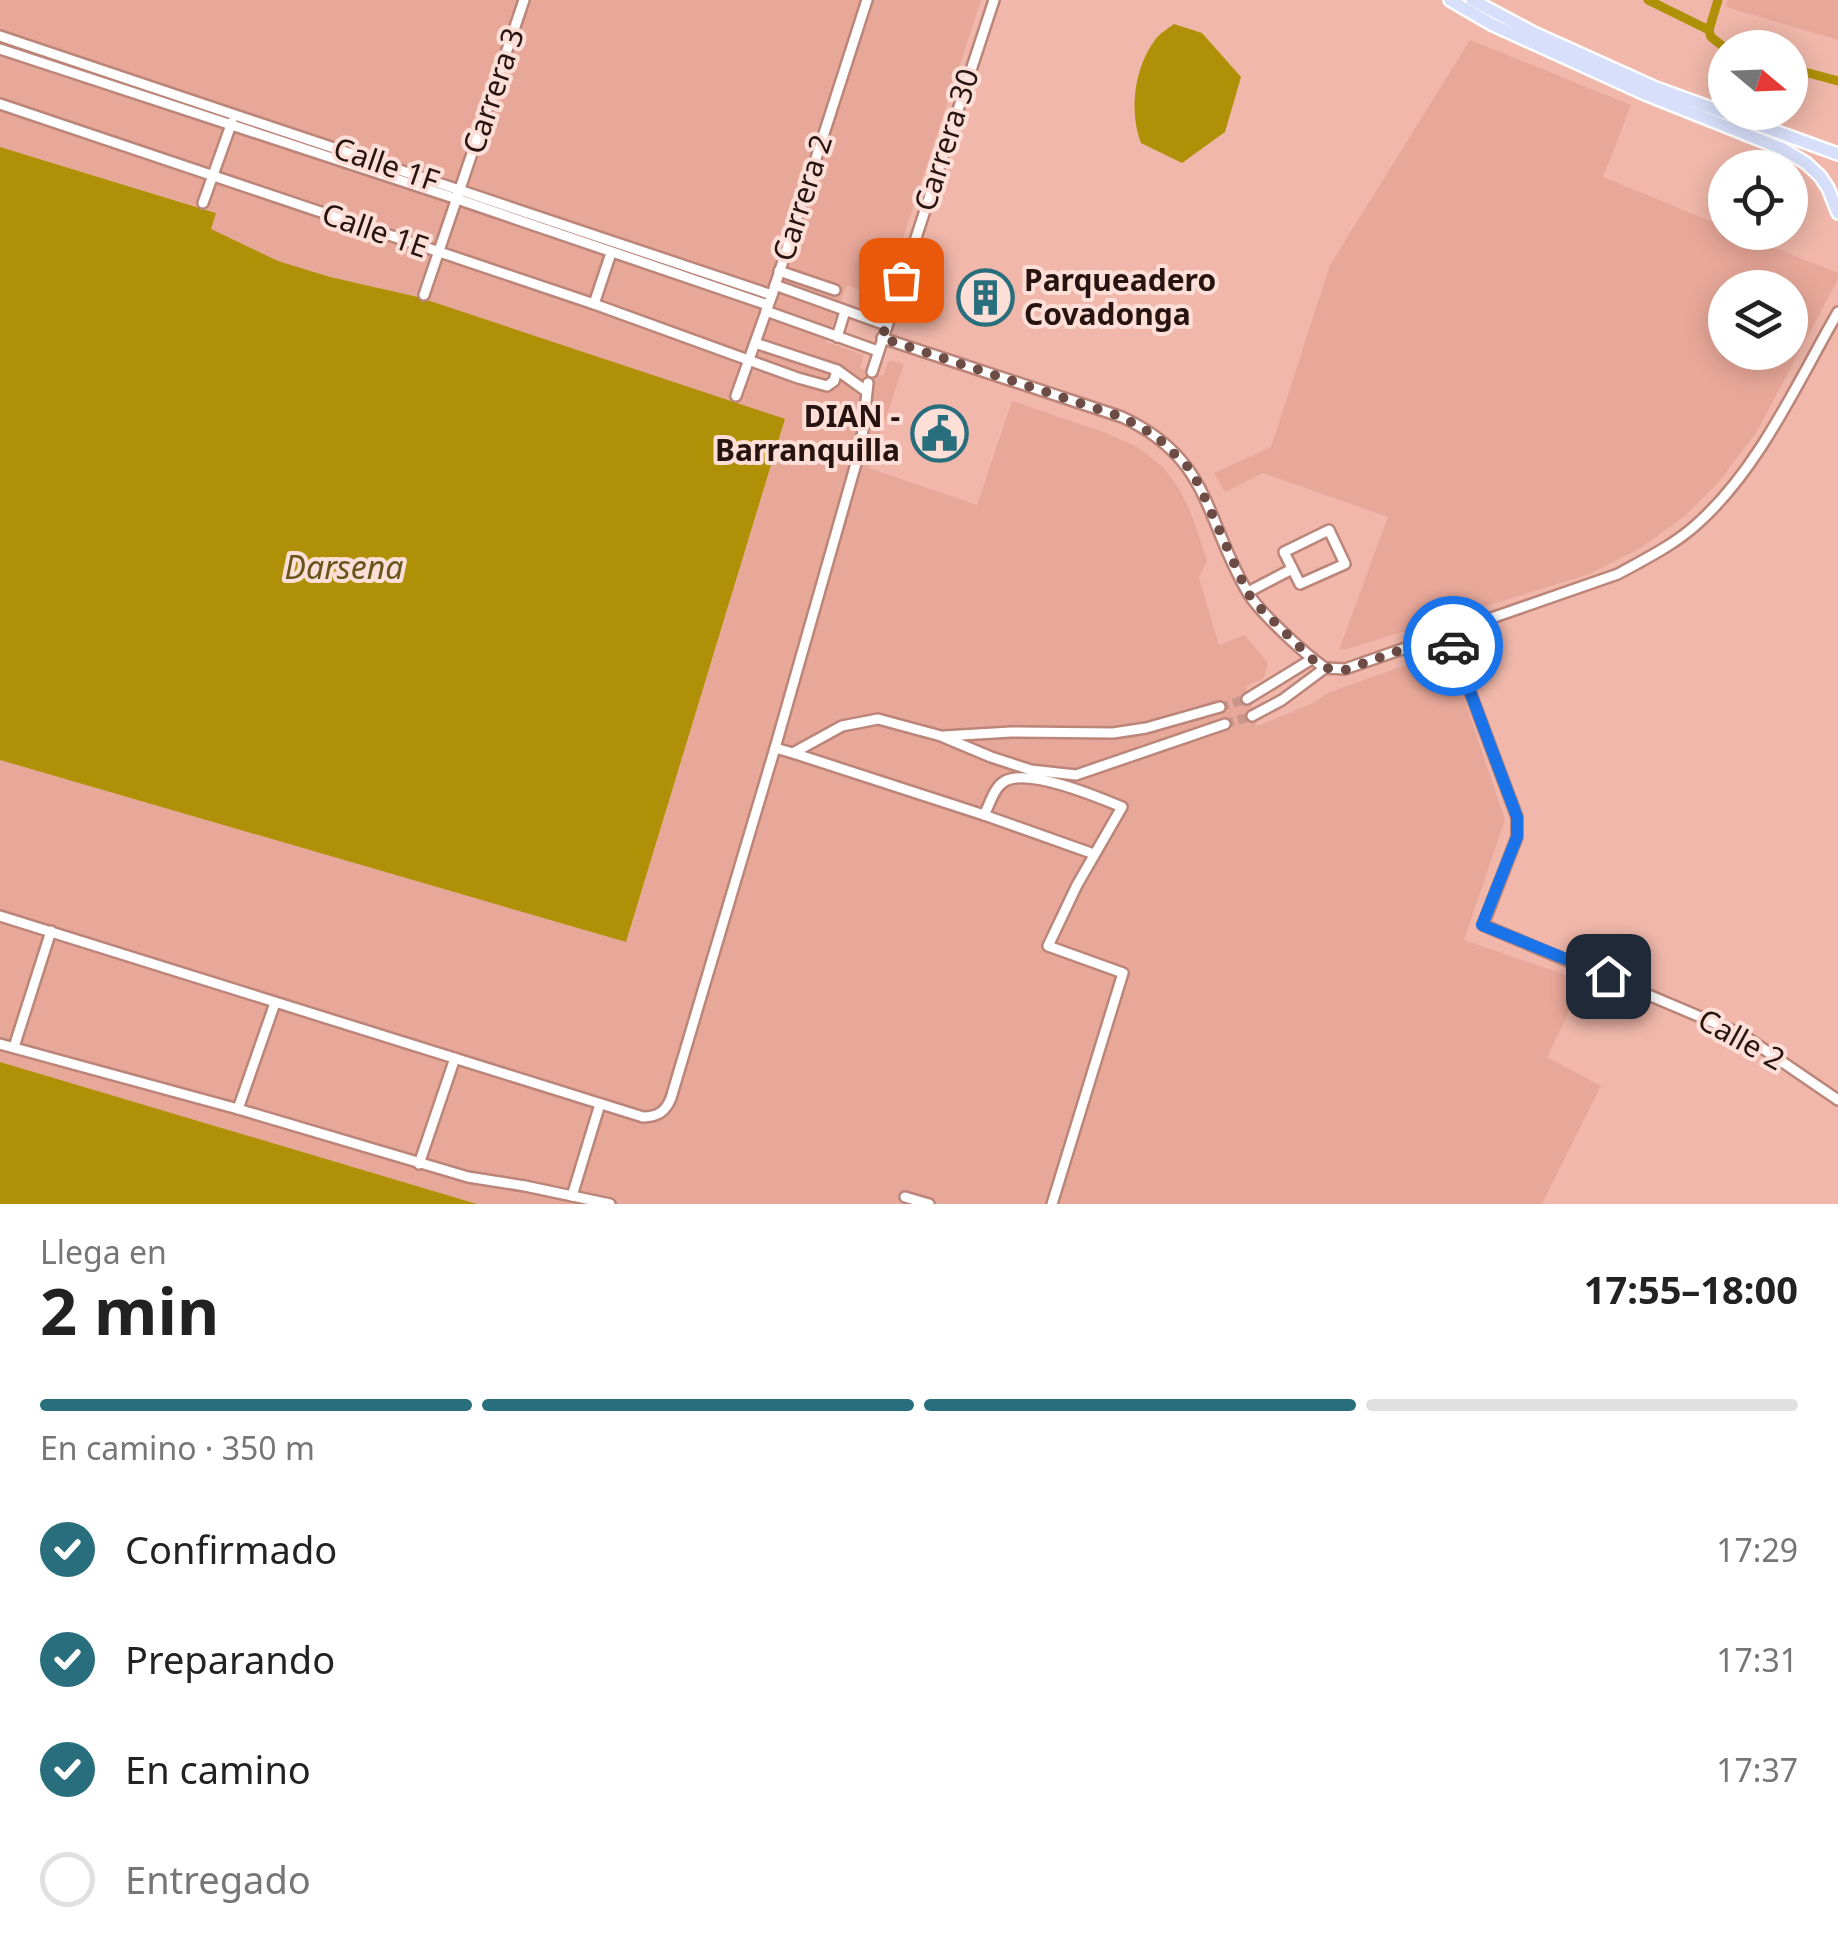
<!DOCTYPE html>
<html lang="es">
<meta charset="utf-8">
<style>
:root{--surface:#fff;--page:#f6f6f6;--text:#222;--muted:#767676;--line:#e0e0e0;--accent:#286e7c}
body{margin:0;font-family:"Noto Sans",sans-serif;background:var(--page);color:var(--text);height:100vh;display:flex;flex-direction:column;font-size:38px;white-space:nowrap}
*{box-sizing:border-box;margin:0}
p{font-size:32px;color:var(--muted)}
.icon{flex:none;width:55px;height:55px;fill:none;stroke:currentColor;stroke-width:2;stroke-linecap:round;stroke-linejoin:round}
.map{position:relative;height:1204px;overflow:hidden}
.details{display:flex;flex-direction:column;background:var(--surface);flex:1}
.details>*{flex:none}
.needle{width:65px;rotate:109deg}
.controls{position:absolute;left:1708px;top:30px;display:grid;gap:20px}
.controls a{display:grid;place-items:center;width:100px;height:100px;border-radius:50%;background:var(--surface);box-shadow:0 5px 25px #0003;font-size:50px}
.pin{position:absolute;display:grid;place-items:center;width:85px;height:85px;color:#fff;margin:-42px;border-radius:20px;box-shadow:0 5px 15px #0006}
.courier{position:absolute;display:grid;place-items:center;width:100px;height:100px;margin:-50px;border:8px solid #1a73e8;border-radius:50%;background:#fff;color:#222;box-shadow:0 2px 12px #0007}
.head em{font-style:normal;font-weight:700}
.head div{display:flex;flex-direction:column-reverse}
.head{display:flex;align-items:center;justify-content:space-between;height:170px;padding:0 40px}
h1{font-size:65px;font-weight:700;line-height:75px}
.bar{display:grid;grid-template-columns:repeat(4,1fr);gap:15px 10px;align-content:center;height:120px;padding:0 40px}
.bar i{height:12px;border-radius:8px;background:var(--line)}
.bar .selected{background:var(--accent)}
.bar p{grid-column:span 4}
ol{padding:0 40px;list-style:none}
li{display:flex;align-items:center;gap:30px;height:110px}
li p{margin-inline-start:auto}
li .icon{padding:10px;border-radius:50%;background:var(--accent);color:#fff;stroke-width:4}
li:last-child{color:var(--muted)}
li i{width:55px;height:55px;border:5px solid var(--line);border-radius:50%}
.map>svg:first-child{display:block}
.built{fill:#e8a899;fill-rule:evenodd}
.water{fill:#b09007}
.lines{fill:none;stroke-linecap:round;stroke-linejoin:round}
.canal{stroke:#b09007;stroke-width:9}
.minor-tunnel{stroke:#c8968b;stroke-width:9;stroke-dasharray:9 4.5;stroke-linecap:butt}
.minor-casing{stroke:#bb8579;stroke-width:14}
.major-casing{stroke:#fff;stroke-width:16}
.minor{stroke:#fff;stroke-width:9}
.major{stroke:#d7dffa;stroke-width:11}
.done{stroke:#6d4c45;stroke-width:10;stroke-dasharray:0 18}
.route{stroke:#1a73e8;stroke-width:12}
.labels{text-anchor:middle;stroke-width:8;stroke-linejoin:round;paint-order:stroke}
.street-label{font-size:30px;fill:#27130f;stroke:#fddfd8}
.poi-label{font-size:30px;font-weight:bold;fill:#27130f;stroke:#fddfd8;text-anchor:start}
.water-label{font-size:32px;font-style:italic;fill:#65551a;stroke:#fddfd8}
</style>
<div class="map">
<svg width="1838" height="1204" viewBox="0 0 1838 1204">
<rect width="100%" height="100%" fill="#f0b7aa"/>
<g class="built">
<polygon points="0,0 981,0 883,299 847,285 826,342 864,355 860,368 883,376 889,360 904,364 869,468 977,505 1012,401 1106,433 1139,448 1164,468 1179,489 1190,511 1207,560 1199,578 1219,645 1244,635 1266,660 1268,665 1263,679 1246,686 1257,726 1313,703 1330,692 1448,650 1505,820 1464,940 1584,981 1547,1057 1601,1086 1542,1204 477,1204 0,1062 0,760 626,942 785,420 418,297 330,277 278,261 211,229 215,212 0,147"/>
<polygon points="1728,0 1838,0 1838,40 1726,7"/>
<path d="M1470 40 1631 105 1603 177 1725 227V232L1738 233 1838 273V279L1756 433 1717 484 1686 515 1642 547 1590 574 1347 649 1339 650 1388 517 1263 473 1225 492 1214 473 1271 447 1330 265ZM1725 288H1790V352H1725Z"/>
</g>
<g class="water">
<path d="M1174 24 1202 33 1241 77 1225 132 1182 163 1141 143C1129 111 1134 68 1155 40 1159 34 1167 29 1174 24Z"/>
<polygon points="0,147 216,213 211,229 278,261 330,277 418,297 785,419 626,942 0,760"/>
<polygon points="0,1062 477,1204 0,1204"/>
</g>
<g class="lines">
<g class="canal">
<polyline points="1648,0 1709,30 1711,37 1725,48"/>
<polyline points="1709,30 1718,0"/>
<polyline points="1790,68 1838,81"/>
</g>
<g class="minor-tunnel">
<polyline points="1220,707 1247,699"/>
<polyline points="1225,724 1252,716"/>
</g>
<defs>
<g id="minor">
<polyline points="0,36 772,295"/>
<polyline points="0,49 457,199 768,305"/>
<polyline points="0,104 594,304 798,378 827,386 834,381 837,370"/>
<polyline points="203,203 232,122"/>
<polyline points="779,271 835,290"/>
<polyline points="775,285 886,325"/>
<polyline points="424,295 524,0"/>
<polyline points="594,304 611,253"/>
<polyline points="766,311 878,351"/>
<polyline points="837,337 845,311"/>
<path d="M882 338 1122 417C1212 459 1204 519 1248 593 1260 613 1306 655 1325 668"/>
<polyline points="755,343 837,370 866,391"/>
<polyline points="872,372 994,0"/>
<polyline points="736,396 772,295 867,0"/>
<polygon points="1329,530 1345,564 1300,584 1284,552"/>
<polyline points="1248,592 1292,569"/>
<polyline points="1448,633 1517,817 1517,837 1483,925 1743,1035 1838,1100"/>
<path d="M1325 668 1345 669 1618 574C1645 559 1674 545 1697 524 1759 469 1797 383 1838 312"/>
<polyline points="1247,699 1312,659"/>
<polyline points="1252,716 1282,700 1325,668"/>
<polyline points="944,736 1011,732 1113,733 1146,728 1220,707"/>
<polyline points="775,748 793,753 842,726 878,719 941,736 991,757 1031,770 1076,775 1225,724"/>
<polyline points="793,753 984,815 1094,854"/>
<path d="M984 815C990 804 994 787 1005 781 1030 768 1098 797 1122 807L1077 885 1048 946 1123 973 1052 1204"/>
<path d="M0 916 643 1117C658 1117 666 1111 671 1098L775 748 861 446 868 383"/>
<polyline points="0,1044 238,1109 468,1177 525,1186 610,1204"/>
<polyline points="14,1047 51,931"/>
<polyline points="238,1109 275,1003"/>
<polyline points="419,1164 455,1058"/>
<polyline points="572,1196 600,1104"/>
<polyline points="905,1197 929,1204"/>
</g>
<g id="major">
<polyline points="1450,0 1493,25 1645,94 1783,149 1806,163 1820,176 1828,188 1838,213"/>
<polyline points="1472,0 1534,33 1656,88 1838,154"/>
</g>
</defs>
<use href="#minor" class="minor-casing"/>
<use href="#major" class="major-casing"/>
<use href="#minor" class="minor"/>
<use href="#major" class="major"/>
</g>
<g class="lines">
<polyline class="done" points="901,280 882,338 1122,417 1156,436 1189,468 1199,485 1243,583 1252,600 1312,659 1325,668 1345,670 1448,633 1453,646"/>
<polyline class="route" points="1453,646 1517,817 1517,837 1482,925 1608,976"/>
</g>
<defs>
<symbol id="building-ring" viewBox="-11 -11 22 22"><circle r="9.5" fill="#fddfd8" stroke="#286e7c" stroke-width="1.5"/><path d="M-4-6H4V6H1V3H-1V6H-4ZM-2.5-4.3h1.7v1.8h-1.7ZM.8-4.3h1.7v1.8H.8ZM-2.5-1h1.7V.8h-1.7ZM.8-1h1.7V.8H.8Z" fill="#286e7c"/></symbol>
<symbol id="civic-ring" viewBox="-11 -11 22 22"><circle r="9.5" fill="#fddfd8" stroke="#286e7c" stroke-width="1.5"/><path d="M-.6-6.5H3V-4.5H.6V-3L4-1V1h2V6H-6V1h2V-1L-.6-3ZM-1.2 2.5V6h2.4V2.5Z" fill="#286e7c"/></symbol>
</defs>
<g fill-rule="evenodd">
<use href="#building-ring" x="954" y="266" width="63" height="63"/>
<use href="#civic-ring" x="908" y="402" width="63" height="63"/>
</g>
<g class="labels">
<g class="street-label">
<text transform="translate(494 91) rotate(-71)" y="10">Carrera 3</text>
<text transform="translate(947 140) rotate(-72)" y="10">Carrera 30</text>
<text transform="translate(386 165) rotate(19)" y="10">Calle 1F</text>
<text transform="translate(803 198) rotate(-72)" y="10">Carrera 2</text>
<text transform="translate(375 231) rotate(19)" y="10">Calle 1E</text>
<text transform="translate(1741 1040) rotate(29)" y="10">Calle 2</text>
</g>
<g class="poi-label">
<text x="1024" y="291">Parqueadero<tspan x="1024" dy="34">Covadonga</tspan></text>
<text x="900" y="427" text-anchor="end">DIAN -<tspan x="900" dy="34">Barranquilla</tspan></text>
</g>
<g class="water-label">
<text x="344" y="579">Darsena</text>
</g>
</g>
</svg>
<div class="controls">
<a><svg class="needle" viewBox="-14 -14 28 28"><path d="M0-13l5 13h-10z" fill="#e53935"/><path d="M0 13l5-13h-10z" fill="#767676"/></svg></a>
<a><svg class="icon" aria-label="locate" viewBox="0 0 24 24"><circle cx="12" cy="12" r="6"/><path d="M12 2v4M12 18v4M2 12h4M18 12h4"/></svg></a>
<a><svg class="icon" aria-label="layers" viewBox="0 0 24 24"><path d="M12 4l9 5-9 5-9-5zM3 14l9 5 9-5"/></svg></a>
</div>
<div class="pin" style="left:901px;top:280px;background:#ea580c"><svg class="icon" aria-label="bag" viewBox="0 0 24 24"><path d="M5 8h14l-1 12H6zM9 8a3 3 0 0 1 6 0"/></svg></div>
<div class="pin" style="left:1608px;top:976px;background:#1f2937"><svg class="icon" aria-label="home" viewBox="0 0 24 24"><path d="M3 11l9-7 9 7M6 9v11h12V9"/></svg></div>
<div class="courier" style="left:1453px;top:646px"><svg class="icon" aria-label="car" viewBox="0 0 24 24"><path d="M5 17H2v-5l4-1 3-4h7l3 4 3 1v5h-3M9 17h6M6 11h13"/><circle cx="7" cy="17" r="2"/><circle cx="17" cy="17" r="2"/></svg></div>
</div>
<section class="details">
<div class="head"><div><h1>2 min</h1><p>Llega en</p></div><em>17:55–18:00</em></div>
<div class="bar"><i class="selected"></i><i class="selected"></i><i class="selected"></i><i></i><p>En camino · 350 m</p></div>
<ol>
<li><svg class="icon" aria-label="check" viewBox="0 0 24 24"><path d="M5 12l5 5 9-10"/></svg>Confirmado<p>17:29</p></li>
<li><svg class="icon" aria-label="check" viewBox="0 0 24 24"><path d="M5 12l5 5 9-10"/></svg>Preparando<p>17:31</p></li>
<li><svg class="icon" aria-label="check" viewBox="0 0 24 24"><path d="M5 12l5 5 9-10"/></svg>En camino<p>17:37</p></li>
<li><i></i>Entregado</li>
</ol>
</section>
